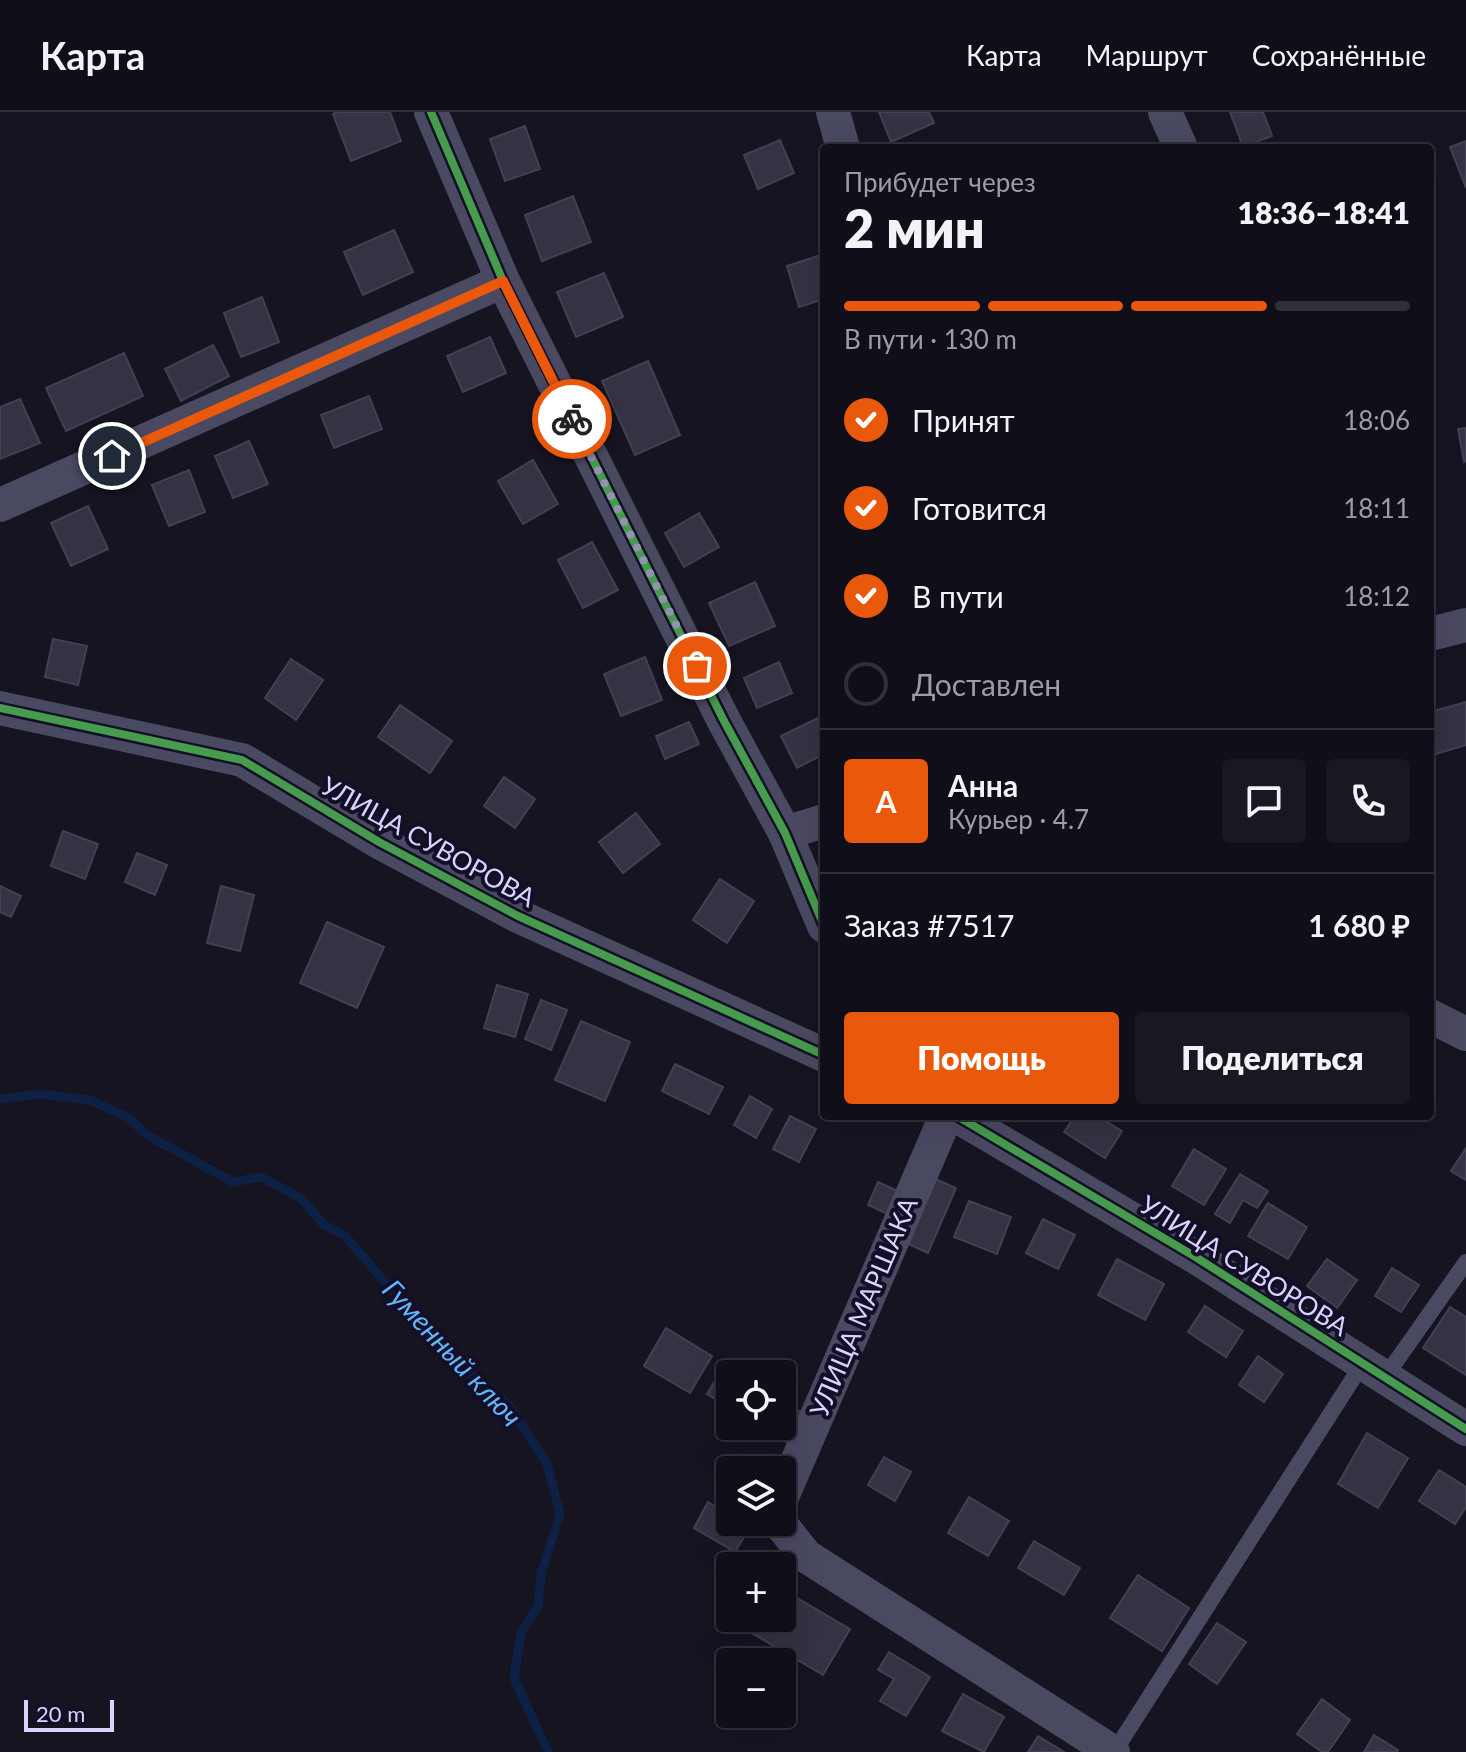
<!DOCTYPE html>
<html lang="ru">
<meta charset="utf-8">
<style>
:root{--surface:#100f19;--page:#191822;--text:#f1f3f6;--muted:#9c9ca2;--line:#302f38;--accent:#ea580c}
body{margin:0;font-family:Lato,sans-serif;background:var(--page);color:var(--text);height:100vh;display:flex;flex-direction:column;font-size:30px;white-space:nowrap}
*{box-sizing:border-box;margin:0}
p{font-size:26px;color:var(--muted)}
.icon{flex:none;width:44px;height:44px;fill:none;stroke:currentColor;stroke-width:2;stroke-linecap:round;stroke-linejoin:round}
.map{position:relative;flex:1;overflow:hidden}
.panel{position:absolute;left:820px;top:32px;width:614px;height:976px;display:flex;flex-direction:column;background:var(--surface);border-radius:8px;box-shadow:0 8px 32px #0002,0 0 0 2px var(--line)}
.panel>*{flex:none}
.tools{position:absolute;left:716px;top:1248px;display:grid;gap:16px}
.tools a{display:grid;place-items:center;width:80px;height:80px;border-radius:8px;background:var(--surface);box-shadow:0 8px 32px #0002,0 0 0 2px var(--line);font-size:40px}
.scale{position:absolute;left:24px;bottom:20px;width:90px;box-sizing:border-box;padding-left:8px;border:4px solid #d9d4ff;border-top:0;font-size:22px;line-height:28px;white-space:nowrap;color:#d9d4ff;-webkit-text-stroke:6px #130f26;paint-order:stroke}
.pin{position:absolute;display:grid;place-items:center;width:68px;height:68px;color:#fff;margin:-34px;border:4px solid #fff;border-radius:50%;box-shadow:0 2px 8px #0007}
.courier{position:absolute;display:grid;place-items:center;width:80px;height:80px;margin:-40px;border:6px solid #ea580c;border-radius:50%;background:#fff;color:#222;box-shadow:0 2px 10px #0007}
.overview em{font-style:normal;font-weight:800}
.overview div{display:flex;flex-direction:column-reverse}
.overview{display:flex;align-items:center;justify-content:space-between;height:136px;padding:0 24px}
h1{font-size:52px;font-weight:800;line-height:60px}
.bar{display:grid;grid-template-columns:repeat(4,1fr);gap:12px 8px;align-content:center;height:96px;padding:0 24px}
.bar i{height:10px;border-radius:6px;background:var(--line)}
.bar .selected{background:var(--accent)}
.bar p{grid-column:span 4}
.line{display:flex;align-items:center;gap:20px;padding:0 24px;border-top:2px solid var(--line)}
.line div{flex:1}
.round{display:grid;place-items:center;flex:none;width:84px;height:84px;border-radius:8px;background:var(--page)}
ol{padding:0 24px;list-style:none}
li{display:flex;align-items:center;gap:24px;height:88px}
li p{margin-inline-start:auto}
li .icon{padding:8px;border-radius:50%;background:var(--accent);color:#fff;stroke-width:4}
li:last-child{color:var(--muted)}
li i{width:44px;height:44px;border:4px solid var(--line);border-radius:50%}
.primary-button{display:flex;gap:16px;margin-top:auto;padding:16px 24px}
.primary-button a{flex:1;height:92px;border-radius:8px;background:var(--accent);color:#fff;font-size:32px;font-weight:800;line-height:92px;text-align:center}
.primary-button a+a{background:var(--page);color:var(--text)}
header{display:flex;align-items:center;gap:48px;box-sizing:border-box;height:112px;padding:0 40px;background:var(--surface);border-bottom:2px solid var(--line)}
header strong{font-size:38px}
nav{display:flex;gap:44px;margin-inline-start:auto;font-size:28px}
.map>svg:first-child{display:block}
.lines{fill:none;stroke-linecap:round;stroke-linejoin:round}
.stream{stroke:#0d2144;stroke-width:9}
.building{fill:#343243;stroke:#433f54;stroke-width:2}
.service{stroke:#4a4962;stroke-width:16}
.minor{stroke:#4a4962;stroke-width:34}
.cycleway-casing{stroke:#130f26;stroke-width:13}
.cycleway{stroke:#469c4c;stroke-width:8}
.done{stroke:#9591b1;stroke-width:8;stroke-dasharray:0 14.4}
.route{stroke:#ea580c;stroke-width:10}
.labels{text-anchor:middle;stroke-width:8;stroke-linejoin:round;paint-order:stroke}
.street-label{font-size:26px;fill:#d9d4ff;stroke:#130f26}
.water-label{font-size:28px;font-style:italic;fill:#62b6ff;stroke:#130f26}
</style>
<header>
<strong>Карта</strong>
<nav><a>Карта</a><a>Маршрут</a><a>Сохранённые</a></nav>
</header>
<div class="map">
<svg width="1466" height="1640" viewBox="0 0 1466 1640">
<rect width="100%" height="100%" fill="#161421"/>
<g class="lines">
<polyline class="stream" points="0,987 40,982 90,988 129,1006 147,1023 233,1070 261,1065 302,1087 324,1113 344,1123 452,1247 509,1293 547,1352 560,1402 541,1463 538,1494 521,1521 514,1566 548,1640"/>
</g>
<g class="building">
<polygon points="337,0 390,0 401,29 351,49 333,2"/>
<polygon points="879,0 929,0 934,11 891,30"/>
<polygon points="1230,0 1263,0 1272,24 1243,35"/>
<polygon points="525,14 540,57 505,69 490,27"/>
<polygon points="780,28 794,61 758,77 744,43"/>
<polygon points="1466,29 1466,76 1450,35"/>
<polygon points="573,84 591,130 542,149 525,103"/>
<polygon points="394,118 413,160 363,183 344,140"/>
<polygon points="824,142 824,187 799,195 787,154"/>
<polygon points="604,161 623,205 576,225 557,180"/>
<polygon points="262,185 279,230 241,245 224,201"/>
<polygon points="490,225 506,261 463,280 447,244"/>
<polygon points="213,233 229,264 181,289 165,257"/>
<polygon points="124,241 143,284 66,319 46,276"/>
<polygon points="648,249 680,323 635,343 602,269"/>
<polygon points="369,284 382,317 334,336 321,303"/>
<polygon points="20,287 40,331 0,347 0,295"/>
<polygon points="1466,316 1466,349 1464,350 1458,317"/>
<polygon points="249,329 268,372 233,386 215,344"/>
<polygon points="533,348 558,392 523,412 498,369"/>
<polygon points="189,358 205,400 169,414 152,373"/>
<polygon points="88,394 108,437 71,454 51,411"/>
<polygon points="699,401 719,435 684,455 665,421"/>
<polygon points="592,430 618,478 583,496 558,448"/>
<polygon points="755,470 775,514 729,534 709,491"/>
<polygon points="53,527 87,534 78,573 45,565"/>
<polygon points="645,545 662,588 621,604 604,562"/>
<polygon points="291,547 323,568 296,608 265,586"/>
<polygon points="779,550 792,581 757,596 744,566"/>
<polygon points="1466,590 1466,633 1436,642 1430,620 1430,600"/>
<polygon points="400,593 452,629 430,661 378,625"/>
<polygon points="824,603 824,642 797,656 781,624"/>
<polygon points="689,610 699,632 665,647 656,624"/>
<polygon points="504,665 535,687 515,716 484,694"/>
<polygon points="636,701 660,732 623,761 599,730"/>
<polygon points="63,719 98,732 85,767 51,754"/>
<polygon points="137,741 167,753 155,783 125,770"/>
<polygon points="720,767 754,789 727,831 693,808"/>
<polygon points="0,774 21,784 11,805 0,800"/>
<polygon points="221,774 254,783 240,839 207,831"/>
<polygon points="327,810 384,835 357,896 300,871"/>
<polygon points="497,873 528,882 515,925 484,916"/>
<polygon points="541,888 567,898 551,938 525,927"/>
<polygon points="581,909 630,930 605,989 555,968"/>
<polygon points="675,952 723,975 709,1002 662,979"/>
<polygon points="750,984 772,997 756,1026 734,1013"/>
<polygon points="790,1004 816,1017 799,1050 773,1037"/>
<polygon points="1075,1004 1097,1004 1122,1019 1105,1046 1064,1020"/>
<polygon points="1466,1036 1466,1068 1451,1059"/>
<polygon points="1194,1037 1226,1057 1204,1093 1172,1074"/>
<polygon points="1240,1062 1268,1079 1257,1096 1243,1088 1230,1111 1215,1102"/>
<polygon points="926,1063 956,1076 928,1141 899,1128"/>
<polygon points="878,1070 902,1081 892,1104 868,1093"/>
<polygon points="969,1089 1011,1105 997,1142 954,1125"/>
<polygon points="1268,1091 1307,1115 1288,1147 1248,1124"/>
<polygon points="1043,1107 1075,1123 1058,1157 1026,1141"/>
<polygon points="1117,1147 1164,1172 1145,1208 1098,1183"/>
<polygon points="1327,1147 1357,1168 1337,1196 1307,1174"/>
<polygon points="1392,1156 1419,1173 1401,1200 1375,1184"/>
<polygon points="1205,1194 1243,1219 1226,1245 1188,1220"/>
<polygon points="1450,1195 1466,1205 1466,1263 1423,1236"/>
<polygon points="666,1216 712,1244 690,1281 644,1254"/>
<polygon points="1258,1244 1283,1262 1264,1290 1239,1273"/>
<polygon points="726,1251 744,1262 730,1262 729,1296 707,1282"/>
<polygon points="782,1290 804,1302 788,1331 758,1314 782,1314"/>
<polygon points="1367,1321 1408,1346 1378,1396 1338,1372"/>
<polygon points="884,1345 911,1360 895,1389 868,1373"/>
<polygon points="1439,1358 1466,1375 1466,1395 1455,1412 1419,1389"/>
<polygon points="969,1385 1009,1409 988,1444 948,1421"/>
<polygon points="708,1390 730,1403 730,1410 742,1410 750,1415 735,1440 694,1416"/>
<polygon points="1034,1429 1080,1456 1064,1483 1018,1456"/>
<polygon points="1138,1463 1189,1496 1162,1539 1110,1506"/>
<polygon points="782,1477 850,1517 823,1563 745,1517 751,1506 782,1506"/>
<polygon points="1217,1511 1246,1530 1217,1572 1189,1552"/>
<polygon points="889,1540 930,1565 906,1604 880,1589 894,1567 878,1558"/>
<polygon points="963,1582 1004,1605 984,1640 942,1619"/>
<polygon points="1322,1587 1350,1608 1328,1640 1322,1640 1297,1622"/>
<polygon points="1374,1623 1398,1638 1397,1640 1364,1640"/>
<polygon points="1038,1624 1064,1640 1028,1640"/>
</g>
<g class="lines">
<g class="service">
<polyline points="1385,1265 1466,1150"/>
<polyline points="1114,1640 1363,1251"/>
</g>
<g class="minor">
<polyline points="431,0 503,169 724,609 785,721 824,814"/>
<polyline points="833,0 843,36"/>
<polyline points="1165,0 1181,36"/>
<polyline points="0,393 503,169"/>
<polyline points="1430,522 1466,513"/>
<polyline points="0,596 242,648 379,730 518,804 824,943"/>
<polyline points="785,721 824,709"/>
<polyline points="1430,904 1466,922"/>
<polyline points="957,1004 1194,1144 1466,1317"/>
<polyline points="782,1385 946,1004"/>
<polyline points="779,1410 806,1444 1113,1640"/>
</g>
<defs>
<g id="cycleway">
<polyline points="431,0 503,169 724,609 785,721 824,814"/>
<polyline points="0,596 242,648 379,730 518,804 824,943"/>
<polyline points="957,1004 1194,1144 1466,1317"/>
</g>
</defs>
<use href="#cycleway" class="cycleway-casing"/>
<use href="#cycleway" class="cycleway"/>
</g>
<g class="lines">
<polyline class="done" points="572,307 697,554"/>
<polyline class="route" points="112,344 503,169 572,307"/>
</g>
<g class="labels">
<g class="street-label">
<text transform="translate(428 730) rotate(29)" y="9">УЛИЦА СУВОРОВА</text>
<text transform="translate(1244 1154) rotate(32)" y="9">УЛИЦА СУВОРОВА</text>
<text transform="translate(864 1195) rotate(-67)" y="9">УЛИЦА МАРШАКА</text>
</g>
<g class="water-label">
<text transform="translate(452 1241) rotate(47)" y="10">Гуменный ключ</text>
</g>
</g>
</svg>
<div class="tools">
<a><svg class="icon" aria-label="locate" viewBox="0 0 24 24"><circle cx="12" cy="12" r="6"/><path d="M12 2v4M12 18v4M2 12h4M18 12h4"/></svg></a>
<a><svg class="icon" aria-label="layers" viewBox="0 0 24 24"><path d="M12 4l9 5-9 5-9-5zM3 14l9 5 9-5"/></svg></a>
<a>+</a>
<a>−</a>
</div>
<div class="scale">20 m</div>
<div class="pin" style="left:697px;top:554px;background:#ea580c"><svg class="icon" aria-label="bag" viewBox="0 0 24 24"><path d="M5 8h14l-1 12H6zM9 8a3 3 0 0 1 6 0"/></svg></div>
<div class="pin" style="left:112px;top:344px;background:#1f2937"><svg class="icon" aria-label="home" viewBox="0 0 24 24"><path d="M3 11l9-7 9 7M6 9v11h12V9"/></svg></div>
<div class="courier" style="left:572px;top:307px"><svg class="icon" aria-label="bike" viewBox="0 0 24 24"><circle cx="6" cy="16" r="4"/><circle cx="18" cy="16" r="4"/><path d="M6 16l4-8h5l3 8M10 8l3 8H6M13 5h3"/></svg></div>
<section class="panel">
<div class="overview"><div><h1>2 мин</h1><p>Прибудет через</p></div><em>18:36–18:41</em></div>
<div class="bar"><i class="selected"></i><i class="selected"></i><i class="selected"></i><i></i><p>В пути · 130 m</p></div>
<ol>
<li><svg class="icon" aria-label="check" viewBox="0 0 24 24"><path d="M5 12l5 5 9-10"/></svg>Принят<p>18:06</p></li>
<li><svg class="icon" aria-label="check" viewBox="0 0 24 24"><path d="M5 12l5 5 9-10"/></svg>Готовится<p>18:11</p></li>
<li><svg class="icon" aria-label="check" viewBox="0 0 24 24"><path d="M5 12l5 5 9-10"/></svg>В пути<p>18:12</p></li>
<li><i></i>Доставлен</li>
</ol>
<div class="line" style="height:144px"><b class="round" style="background:var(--accent);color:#fff">А</b><div><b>Анна</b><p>Курьер · 4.7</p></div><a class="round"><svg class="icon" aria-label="chat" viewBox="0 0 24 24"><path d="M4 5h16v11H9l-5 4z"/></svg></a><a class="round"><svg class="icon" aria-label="phone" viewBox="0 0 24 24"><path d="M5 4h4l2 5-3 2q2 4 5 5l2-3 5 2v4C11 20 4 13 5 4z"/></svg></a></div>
<div class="line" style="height:104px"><div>Заказ #7517</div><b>1 680 ₽</b></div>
<div class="primary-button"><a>Помощь</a><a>Поделиться</a></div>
</section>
</div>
